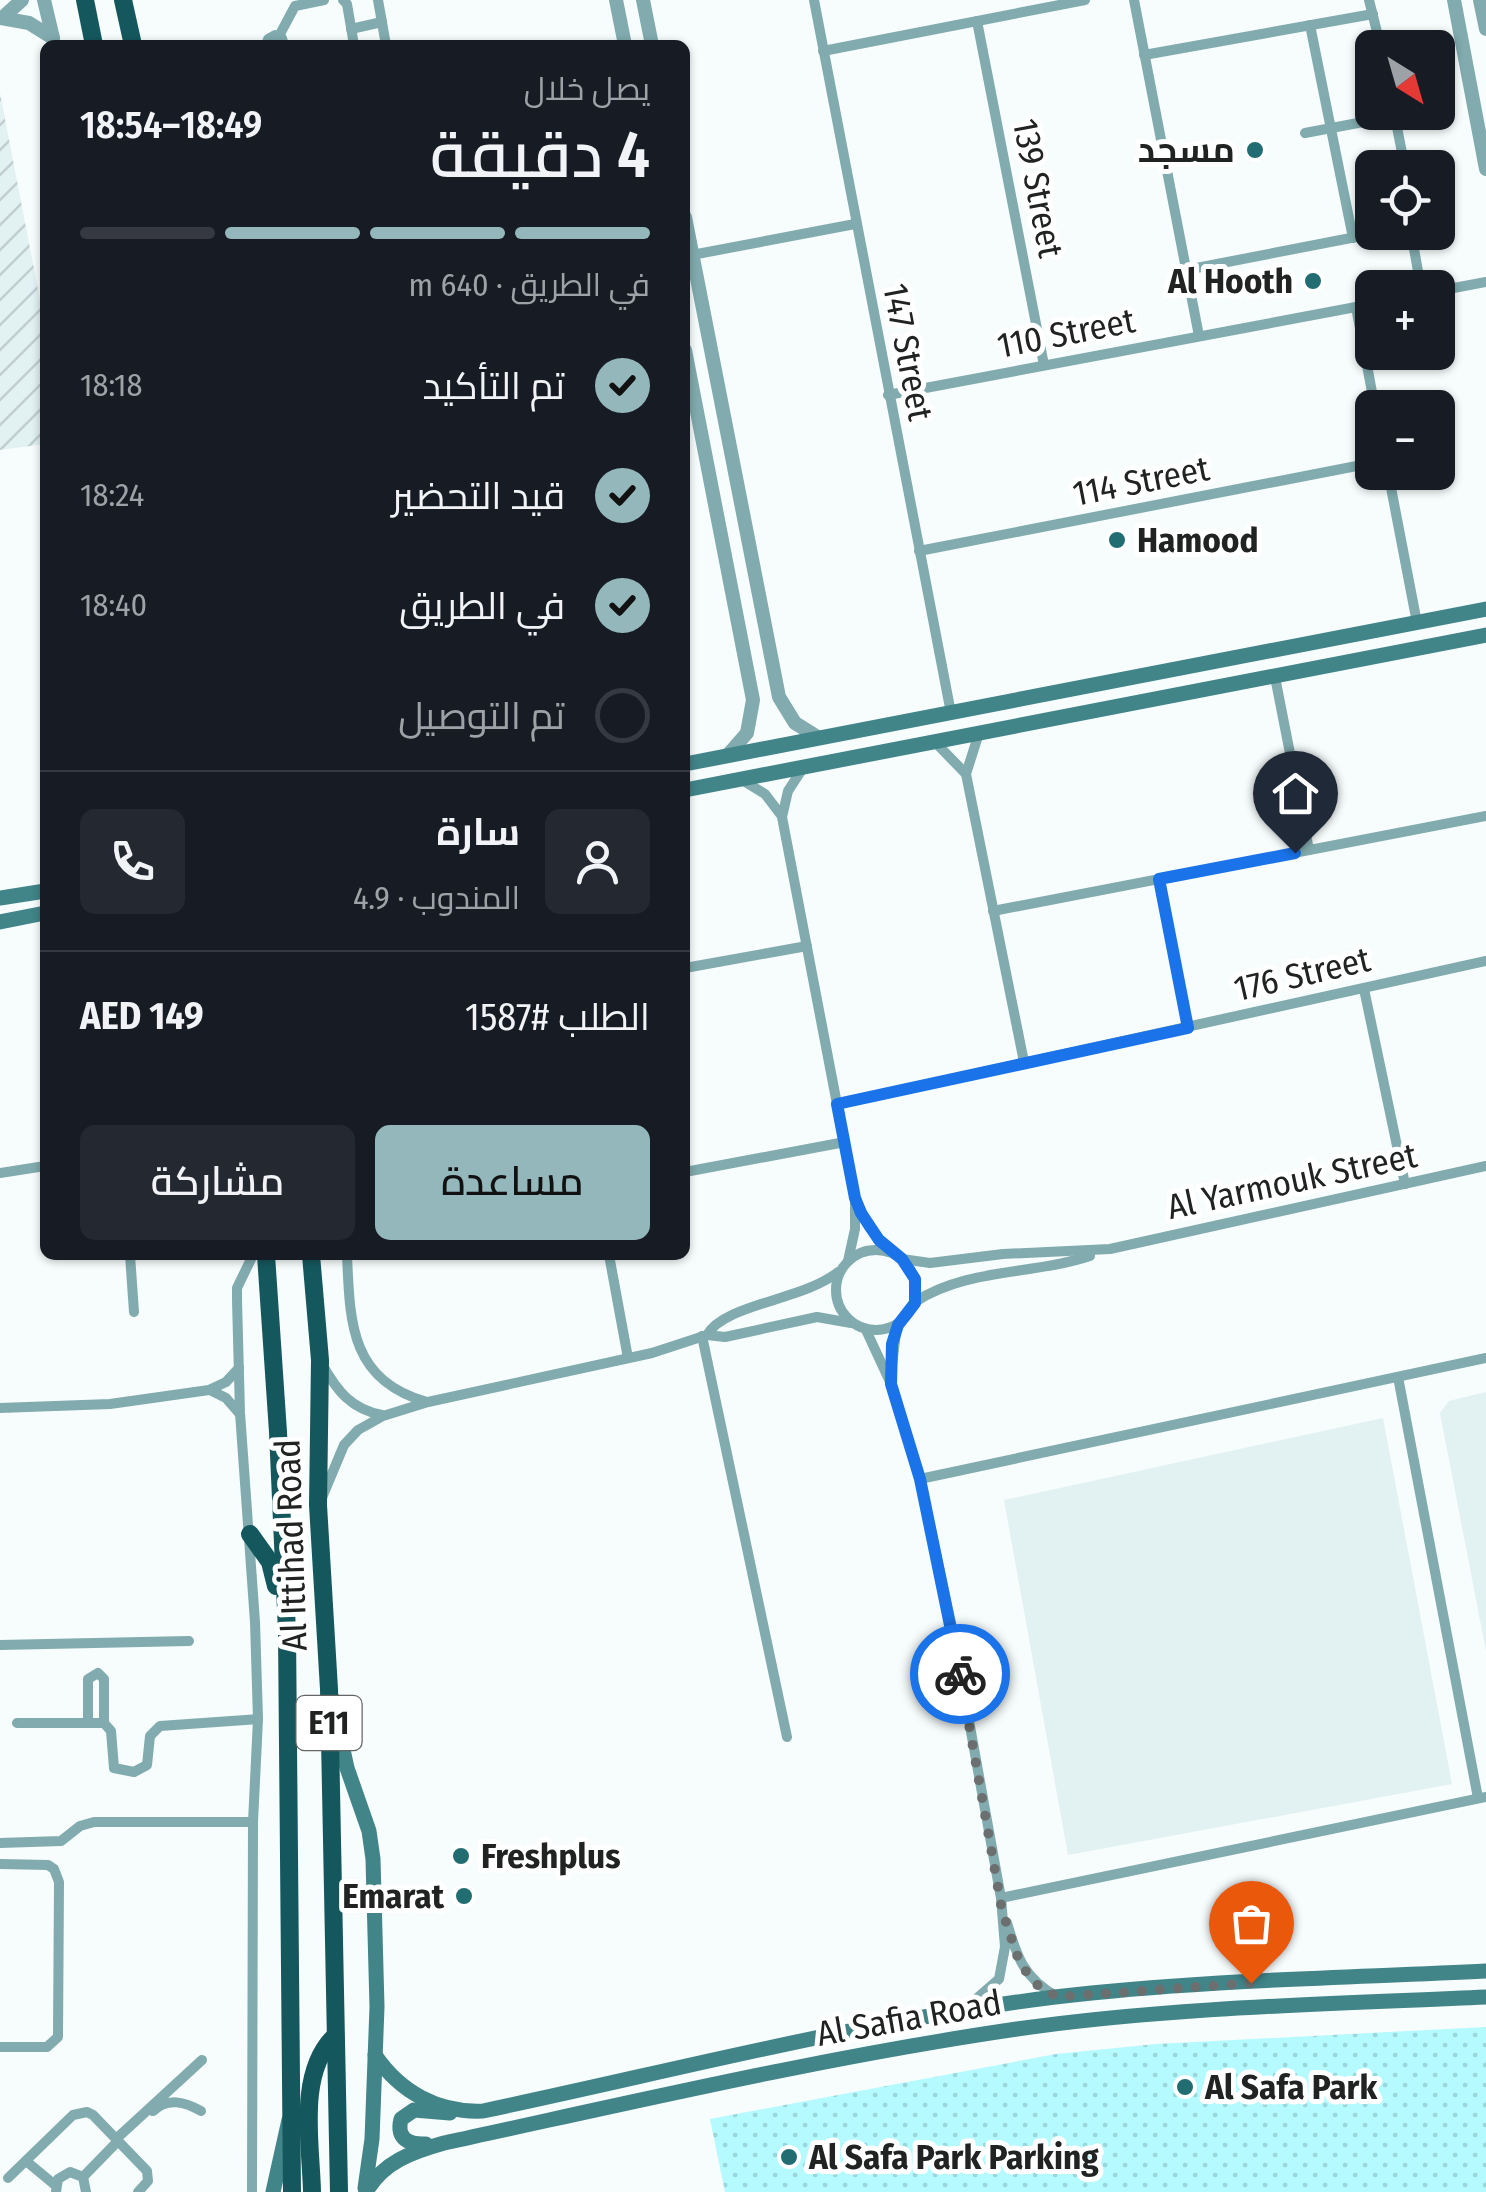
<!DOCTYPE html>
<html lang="ar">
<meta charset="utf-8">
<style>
:root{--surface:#171b24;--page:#242831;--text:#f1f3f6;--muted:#9ea1a6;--line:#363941;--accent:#93b7bb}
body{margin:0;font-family:"Fira Sans Condensed",Cairo,sans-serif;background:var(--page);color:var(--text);direction:rtl;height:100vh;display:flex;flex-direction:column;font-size:38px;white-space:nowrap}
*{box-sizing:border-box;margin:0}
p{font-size:32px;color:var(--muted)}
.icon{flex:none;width:55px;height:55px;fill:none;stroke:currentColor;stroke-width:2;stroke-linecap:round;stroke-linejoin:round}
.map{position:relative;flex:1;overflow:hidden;direction:ltr}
.sheet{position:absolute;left:40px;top:40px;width:650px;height:1220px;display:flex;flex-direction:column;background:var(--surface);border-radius:15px;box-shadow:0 2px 8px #0004;direction:rtl}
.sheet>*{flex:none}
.needle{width:65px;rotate:143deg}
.buttons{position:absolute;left:1355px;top:30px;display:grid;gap:20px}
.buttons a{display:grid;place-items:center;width:100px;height:100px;border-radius:15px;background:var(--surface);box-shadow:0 2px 8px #0004;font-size:50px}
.pin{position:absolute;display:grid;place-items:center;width:85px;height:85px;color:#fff;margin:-102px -42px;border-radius:50% 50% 50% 0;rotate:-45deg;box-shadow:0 0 10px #0007}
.pin .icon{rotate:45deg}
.courier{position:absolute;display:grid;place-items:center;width:100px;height:100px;margin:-50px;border:8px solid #1a73e8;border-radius:50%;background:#fff;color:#222;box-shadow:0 2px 12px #0007}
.summary em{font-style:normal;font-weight:600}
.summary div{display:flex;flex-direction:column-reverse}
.summary{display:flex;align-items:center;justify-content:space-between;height:170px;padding:0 40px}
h1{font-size:65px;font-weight:600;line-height:75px}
.bar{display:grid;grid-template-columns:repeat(4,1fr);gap:15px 10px;align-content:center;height:120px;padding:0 40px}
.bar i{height:12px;border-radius:8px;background:var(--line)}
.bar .active{background:var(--accent)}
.bar p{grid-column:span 4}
.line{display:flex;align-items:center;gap:25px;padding:0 40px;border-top:2px solid var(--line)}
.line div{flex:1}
.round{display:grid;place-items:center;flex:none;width:105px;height:105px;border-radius:15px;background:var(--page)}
ol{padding:0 40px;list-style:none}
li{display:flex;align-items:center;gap:30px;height:110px}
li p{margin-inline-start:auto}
li .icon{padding:10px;border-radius:50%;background:var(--accent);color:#111;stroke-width:4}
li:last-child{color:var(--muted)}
li i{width:55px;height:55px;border:5px solid var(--line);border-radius:50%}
.button{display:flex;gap:20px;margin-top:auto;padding:20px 40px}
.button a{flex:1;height:115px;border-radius:15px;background:var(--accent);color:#111;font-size:40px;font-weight:600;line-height:115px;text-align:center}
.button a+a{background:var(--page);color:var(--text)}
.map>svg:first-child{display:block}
.built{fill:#e2f1f2}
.industrial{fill:url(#industrial-furrows)}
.park{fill:url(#park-dots)}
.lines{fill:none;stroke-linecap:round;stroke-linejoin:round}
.minor{stroke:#81abae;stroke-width:10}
.tertiary{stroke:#81abae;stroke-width:14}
.secondary{stroke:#418589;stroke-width:15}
.trunk{stroke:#14585d;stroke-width:18}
.done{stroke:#6c6f6f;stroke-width:10;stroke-dasharray:0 18}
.route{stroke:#1a73e8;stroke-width:12}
.poi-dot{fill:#216d72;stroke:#fff;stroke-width:4}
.labels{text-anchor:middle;stroke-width:10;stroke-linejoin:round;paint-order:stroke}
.shield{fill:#fff;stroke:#646565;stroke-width:2.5}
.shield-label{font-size:32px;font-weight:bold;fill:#212323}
.poi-label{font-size:35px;font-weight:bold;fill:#212323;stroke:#fff;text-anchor:start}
.street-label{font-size:35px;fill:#212323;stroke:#fff}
</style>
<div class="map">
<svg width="1486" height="2192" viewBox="0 0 1486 2192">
<defs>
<pattern id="industrial-furrows" width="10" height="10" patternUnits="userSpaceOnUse" patternTransform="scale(2.5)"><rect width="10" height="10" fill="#e2f1f2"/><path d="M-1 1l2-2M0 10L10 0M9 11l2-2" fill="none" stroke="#c2cecf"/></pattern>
<pattern id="park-dots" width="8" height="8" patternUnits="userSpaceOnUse" patternTransform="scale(2.5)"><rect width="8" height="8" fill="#b4faff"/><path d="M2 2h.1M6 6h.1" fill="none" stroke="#9ad6da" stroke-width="1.8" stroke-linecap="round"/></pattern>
</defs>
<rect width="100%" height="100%" fill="#f7fcfc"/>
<g class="built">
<polygon points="1486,1392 1486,1651 1440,1413 1449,1401"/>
<polygon points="1383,1418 1452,1784 1068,1855 1004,1500"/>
</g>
<polygon class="industrial" points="0,93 45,326 45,444 0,450"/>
<polygon class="park" points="1486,2027 1486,2192 725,2192 710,2119 1056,2054 1156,2044"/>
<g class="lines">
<g class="minor">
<polyline points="343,0 347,4 354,45"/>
<polyline points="378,0 386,45"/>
<polyline points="814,0 951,713"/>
<polyline points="1134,0 1199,336"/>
<polyline points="1369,0 1381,48"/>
<polyline points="977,21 1044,365"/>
<polyline points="1310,25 1353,238"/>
<polyline points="351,29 382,22"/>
<polyline points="279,36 295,6 324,0"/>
<polyline points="266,45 268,39 275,35 282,38 284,45"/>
<polyline points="823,51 1085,0"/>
<polyline points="1144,55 1373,14"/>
<polyline points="1394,112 1405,168"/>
<polyline points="1305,133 1395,116"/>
<polyline points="1411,232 1421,288"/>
<polyline points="692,255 855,224"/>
<polyline points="1186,270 1382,232"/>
<polyline points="1438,291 1486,282"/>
<polyline points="1356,307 1375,408"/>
<polyline points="888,395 1372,304"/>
<polyline points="1388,472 1417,623"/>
<polyline points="919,551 1372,463"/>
<polyline points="1275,677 1309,850"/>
<polyline points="979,733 966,774 1024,1062"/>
<polyline points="935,742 966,774"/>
<polyline points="803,768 788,791 782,817 855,1198 855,1229 848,1261"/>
<polyline points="742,780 765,794 781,815"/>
<polyline points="1159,879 1188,1028"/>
<polyline points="993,911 1486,816"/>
<polyline points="685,968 807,946"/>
<polyline points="1364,989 1405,1184"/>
<polyline points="837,1104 1486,961"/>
<polyline points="685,1172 845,1142"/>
<polyline points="0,1173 45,1166"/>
<polyline points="858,1204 869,1227 890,1252"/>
<circle cx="876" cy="1290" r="40"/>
<polyline points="130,1255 134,1312"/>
<path d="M347 1255C350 1323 350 1380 427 1402"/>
<polyline points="609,1255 628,1358"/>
<polyline points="902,1259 930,1263 1003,1254 1110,1249 1486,1166"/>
<path d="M915 1302C966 1268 1033 1275 1090 1256"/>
<polyline points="866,1330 891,1384 920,1479 953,1632 1001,1898 1005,1947 999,1979 968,2006"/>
<path d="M707 1335C724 1304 804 1300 838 1272"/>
<polyline points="702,1336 787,1737"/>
<path d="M322 1364C337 1391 351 1409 382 1415"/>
<polyline points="891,1373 897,1325"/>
<polyline points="1398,1377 1478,1798"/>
<polyline points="210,1390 226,1398 239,1413"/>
<polyline points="0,1408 110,1404 209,1390 226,1382 239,1368"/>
<polyline points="920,1479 1486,1358"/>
<polyline points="321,1500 344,1445 358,1430 383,1416 428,1402 652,1353 707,1335 725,1337 817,1317 851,1323"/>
<polyline points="0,1645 189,1641"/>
<polyline points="88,1722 88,1679 98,1673 104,1679 104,1723"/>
<polyline points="17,1723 104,1723 111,1731 114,1768 134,1772 147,1765 150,1736 160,1726 258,1719"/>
<polyline points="0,1843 61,1841 80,1826 94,1822 253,1822"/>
<polyline points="0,1864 48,1865 54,1869 59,1882 58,2037 47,2047 0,2047"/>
<polyline points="1001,1898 1486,1797"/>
<path d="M1007 1923C1017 1957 1024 1978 1056 1996"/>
<path d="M153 2111C168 2097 185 2102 201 2111"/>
<polyline points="116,2139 202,2060"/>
<polyline points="26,2161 55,2185"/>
<polyline points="83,2177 118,2141"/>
<polyline points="8,2178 73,2115 87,2112 93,2115 147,2171 148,2181 138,2192"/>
<polyline points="56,2192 58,2179 70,2172 83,2177 86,2192"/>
<polyline points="252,2192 253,1822 258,1719 255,1622 240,1413 237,1300 237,1288 253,1255"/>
</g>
<g class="tertiary">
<polyline points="44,0 53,38"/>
<polyline points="616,0 625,45"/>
<polyline points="643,0 652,45"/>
<polyline points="1454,0 1486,169"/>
<polyline points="1480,0 1486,29"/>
<polyline points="0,18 29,23 53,38"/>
<polyline points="2,18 22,0"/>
<polyline points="685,217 779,697 795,723 819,738"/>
<polyline points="685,350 753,700 747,733 727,756"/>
</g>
<g class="secondary">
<polyline points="685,764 1486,609"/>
<polyline points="685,790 1486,635"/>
<polyline points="0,898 45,891"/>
<polyline points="0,922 45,913"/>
<polyline points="332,1698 347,1768 369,1831 373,1859 377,2007 372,2139 365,2188"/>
<path d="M375 2055C400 2092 438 2113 483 2111 673 2071 862 2021 1055 1997 1197 1980 1343 1978 1486 1971"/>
<path d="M426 2144C409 2145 396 2139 401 2119L414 2110 450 2113"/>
<polyline points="273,2192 289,2120"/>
<path d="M366 2192C383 2162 412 2152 444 2143 634 2102 824 2057 1017 2029 1172 2007 1330 2004 1486 1997"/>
</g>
<g class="trunk">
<polyline points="85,0 94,45"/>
<polyline points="123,0 133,45"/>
<polyline points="266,1255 278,1432 287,1632 292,2192"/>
<polyline points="311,1255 320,1360 318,1505 329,1689 339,2192"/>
<polyline points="250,1534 270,1562 276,1586"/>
<path d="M312 2192C311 2144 297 2074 334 2037"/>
</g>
</g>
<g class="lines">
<polyline class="done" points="960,1674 1002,1910 1020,1964 1036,1984 1057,1997 1251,1983"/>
<polyline class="route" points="960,1674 920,1479 891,1384 892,1344 898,1325 915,1303 915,1279 902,1259 879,1240 861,1213 855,1198 837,1104 1188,1028 1159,879 1295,853"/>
</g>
<g class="poi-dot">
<circle cx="1255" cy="150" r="10"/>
<circle cx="1313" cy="281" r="10"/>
<circle cx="1117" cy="540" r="10"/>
<circle cx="461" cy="1856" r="10"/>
<circle cx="464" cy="1896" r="10"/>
<circle cx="1185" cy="2087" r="10"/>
<circle cx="789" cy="2157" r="10"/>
</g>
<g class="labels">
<rect class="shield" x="296.5" y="1696" width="65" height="54" rx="8"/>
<g class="shield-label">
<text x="329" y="1734">E11</text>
</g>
<g class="poi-label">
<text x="1235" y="162" text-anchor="end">مسجد</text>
<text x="1293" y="293" text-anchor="end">Al Hooth</text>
<text x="1137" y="552">Hamood</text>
<text x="481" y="1868">Freshplus</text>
<text x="444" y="1908" text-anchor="end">Emarat</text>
<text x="1205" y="2099">Al Safa Park</text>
<text x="809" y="2169">Al Safa Park Parking</text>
</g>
<g class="street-label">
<text transform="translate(1038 188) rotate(79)" y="12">139 Street</text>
<text transform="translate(1066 333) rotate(-11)" y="12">110 Street</text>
<text transform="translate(908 352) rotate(79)" y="12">147 Street</text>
<text transform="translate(1141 481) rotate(-11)" y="12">114 Street</text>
<text transform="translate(1302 974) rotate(-13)" y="12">176 Street</text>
<text transform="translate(1292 1181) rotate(-12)" y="12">Al Yarmouk Street</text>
<text transform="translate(291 1545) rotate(-92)" y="12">Al Ittihad Road</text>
<text transform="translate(909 2018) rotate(-10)" y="12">Al Safia Road</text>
</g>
</g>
</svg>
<div class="buttons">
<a><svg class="needle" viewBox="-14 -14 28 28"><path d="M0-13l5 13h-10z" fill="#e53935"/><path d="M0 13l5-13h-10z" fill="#9ea1a6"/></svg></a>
<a><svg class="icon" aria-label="locate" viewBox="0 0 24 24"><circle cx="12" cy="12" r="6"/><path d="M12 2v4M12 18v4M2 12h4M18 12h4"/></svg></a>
<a>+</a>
<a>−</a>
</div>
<div class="pin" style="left:1251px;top:1983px;background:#ea580c"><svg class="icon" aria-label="bag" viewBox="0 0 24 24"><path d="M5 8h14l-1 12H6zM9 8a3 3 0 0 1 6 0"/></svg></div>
<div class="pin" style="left:1295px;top:853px;background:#1f2937"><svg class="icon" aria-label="home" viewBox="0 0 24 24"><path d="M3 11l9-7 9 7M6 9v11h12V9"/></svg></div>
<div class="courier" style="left:960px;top:1674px"><svg class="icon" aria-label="bike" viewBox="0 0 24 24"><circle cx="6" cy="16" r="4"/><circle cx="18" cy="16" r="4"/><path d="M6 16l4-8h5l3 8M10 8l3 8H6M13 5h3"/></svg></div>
<section class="sheet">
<div class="summary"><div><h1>4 دقيقة</h1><p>يصل خلال</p></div><em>18:49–18:54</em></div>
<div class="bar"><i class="active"></i><i class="active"></i><i class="active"></i><i></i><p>في الطريق · 640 m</p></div>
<ol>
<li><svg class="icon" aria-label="check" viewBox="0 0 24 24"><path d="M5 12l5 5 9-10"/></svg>تم التأكيد<p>18:18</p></li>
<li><svg class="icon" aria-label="check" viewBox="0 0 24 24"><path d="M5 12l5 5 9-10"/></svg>قيد التحضير<p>18:24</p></li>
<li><svg class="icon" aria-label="check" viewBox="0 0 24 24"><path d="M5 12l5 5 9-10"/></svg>في الطريق<p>18:40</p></li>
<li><i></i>تم التوصيل</li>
</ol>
<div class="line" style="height:180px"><a class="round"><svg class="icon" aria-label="person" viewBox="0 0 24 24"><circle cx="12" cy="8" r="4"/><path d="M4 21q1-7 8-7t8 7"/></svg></a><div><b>سارة</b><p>المندوب · 4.9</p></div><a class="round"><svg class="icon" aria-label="phone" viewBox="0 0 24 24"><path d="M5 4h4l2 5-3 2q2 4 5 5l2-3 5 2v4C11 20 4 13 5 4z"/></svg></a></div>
<div class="line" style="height:130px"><div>الطلب #1587</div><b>AED 149</b></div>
<div class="button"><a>مساعدة</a><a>مشاركة</a></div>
</section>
</div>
